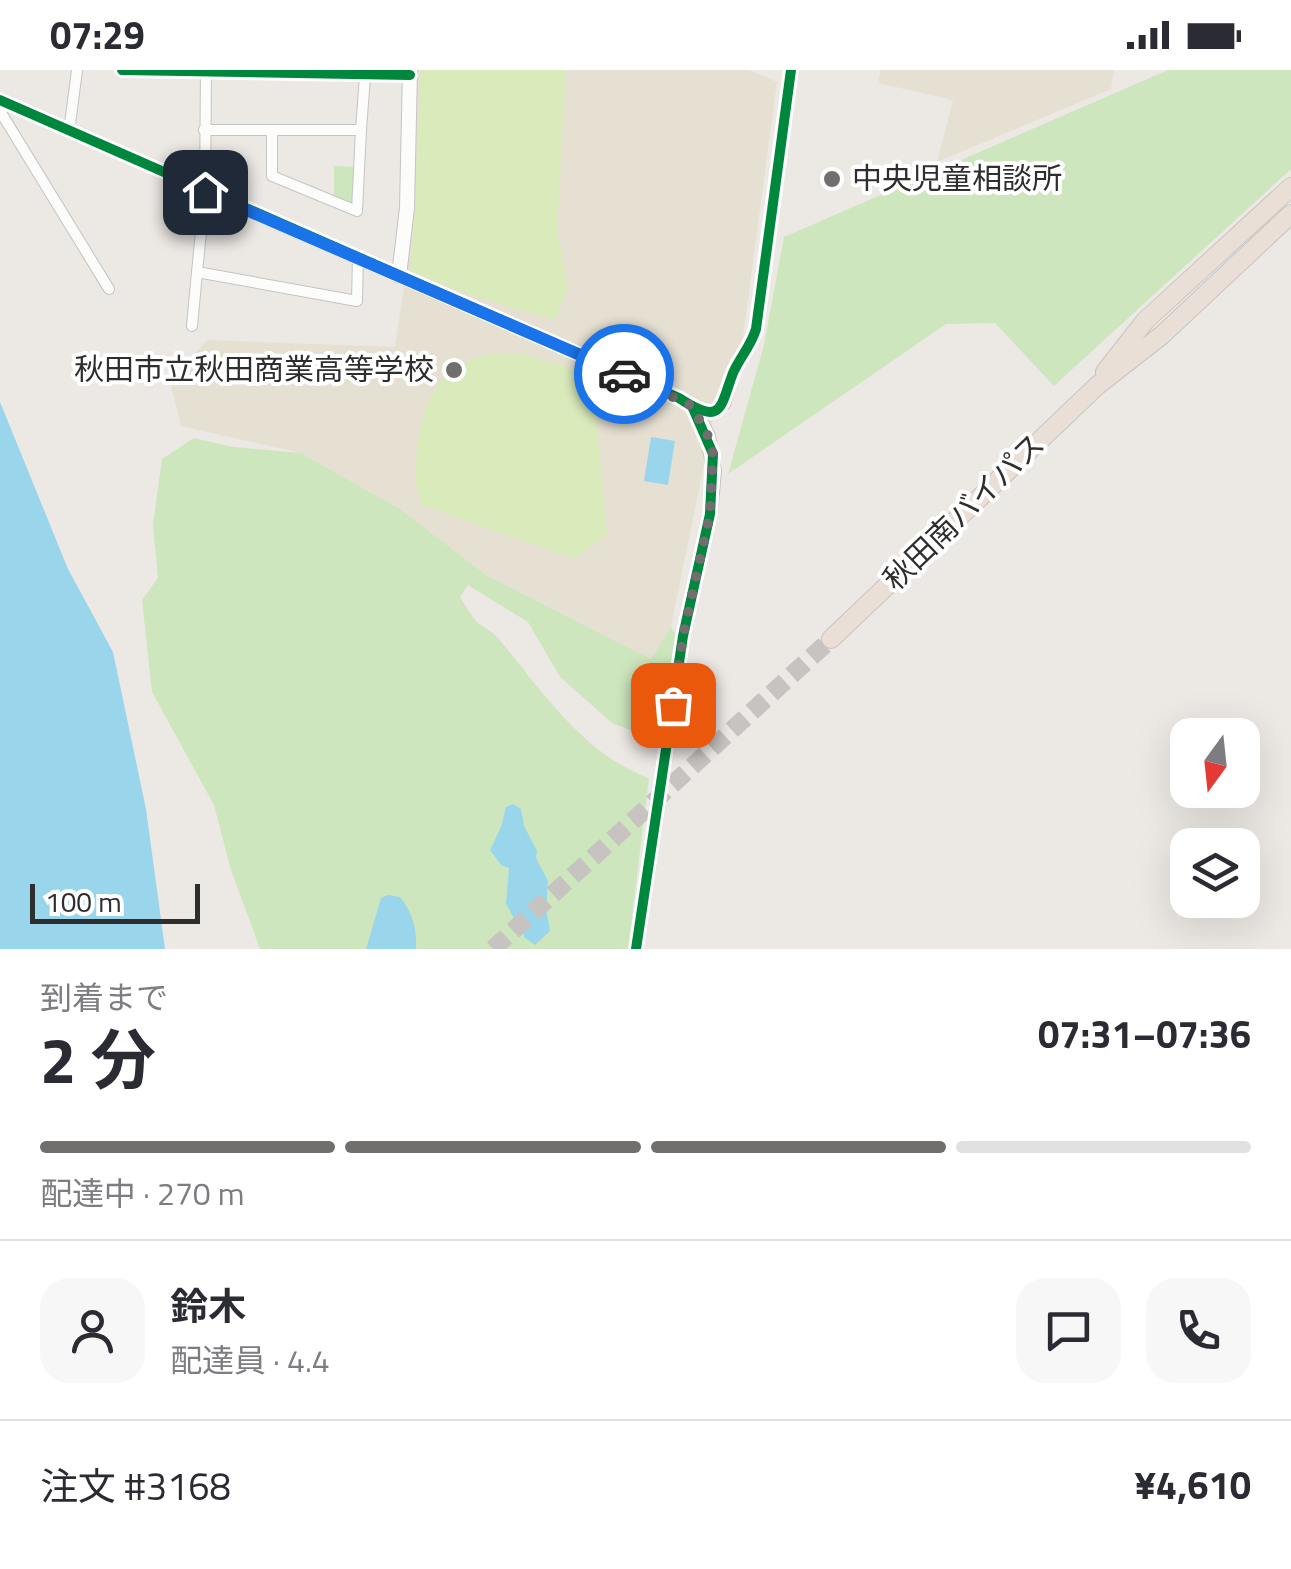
<!DOCTYPE html>
<html lang="ja">
<meta charset="utf-8">
<style>
:root{--surface:#fff;--page:#f7f7f7;--text:#2b2b33;--muted:#7c7c81;--line:#e1e1e2;--accent:#706f6e}
body{margin:0;font-family:"Titillium Web","Noto Sans JP",sans-serif;background:var(--page);color:var(--text);height:100vh;display:flex;flex-direction:column;font-size:38px;white-space:nowrap}
*{box-sizing:border-box;margin:0}
p{font-size:32px;color:var(--muted)}
.icon{flex:none;width:55px;height:55px;fill:none;stroke:currentColor;stroke-width:2;stroke-linecap:round;stroke-linejoin:round}
.map{position:relative;height:879px;overflow:hidden}
.panel{display:flex;flex-direction:column;background:var(--surface);flex:1}
.panel>*{flex:none}
.needle{width:65px;rotate:195deg}
.controls{position:absolute;left:1170px;top:648px;display:grid;gap:20px}
.controls a{display:grid;place-items:center;width:90px;height:90px;border-radius:20px;background:var(--surface);box-shadow:0 10px 40px #0002;font-size:50px}
.scale{position:absolute;left:30px;bottom:25px;width:170px;box-sizing:border-box;padding-left:10px;border:5px solid #2e2e2e;border-top:0;font-size:28px;line-height:35px;white-space:nowrap;color:#2e2e2e;-webkit-text-stroke:8px #fff;paint-order:stroke}
.pin{position:absolute;display:grid;place-items:center;width:85px;height:85px;color:#fff;margin:-42px;border-radius:20px;box-shadow:0 5px 15px #0006}
.courier{position:absolute;display:grid;place-items:center;width:100px;height:100px;margin:-50px;border:8px solid #1a73e8;border-radius:50%;background:#fff;color:#222;box-shadow:0 2px 12px #0007}
.headline em{font-style:normal;font-weight:700}
.headline div{display:flex;flex-direction:column-reverse}
.headline{display:flex;align-items:center;justify-content:space-between;height:170px;padding:0 40px}
h1{font-size:65px;font-weight:700;line-height:75px}
.bar{display:grid;grid-template-columns:repeat(4,1fr);gap:15px 10px;align-content:center;height:120px;padding:0 40px}
.bar i{height:12px;border-radius:8px;background:var(--line)}
.bar .current{background:var(--accent)}
.bar p{grid-column:span 4}
.line{display:flex;align-items:center;gap:25px;padding:0 40px;border-top:2px solid var(--line)}
.line div{flex:1}
.round{display:grid;place-items:center;flex:none;width:105px;height:105px;border-radius:30px;background:var(--page)}
.status{display:flex;justify-content:space-between;align-items:center;height:70px;padding:0 50px;background:var(--surface);direction:ltr}
.status svg{height:28px;fill:currentColor}
.map>svg:first-child{display:block}
.education{fill:#e6e0d3}
.green{fill:#cee6be}
.pitch{fill:#d9eabb}
.water{fill:#99d6ec}
.lines{fill:none;stroke-linecap:round;stroke-linejoin:round}
.highway-tunnel{stroke:#c6c3c0;stroke-width:18;stroke-dasharray:18 9;stroke-linecap:butt}
.street-casing{stroke:#c5c4c5;stroke-width:12}
.secondary-casing{stroke:#c5c4c5;stroke-width:16}
.highway-casing{stroke:#c6c5c4;stroke-width:20}
.street{stroke:#fcfcfb;stroke-width:10}
.secondary{stroke:#fcfcfb;stroke-width:14}
.highway{stroke:#eadfd6;stroke-width:18}
.cycleway-casing{stroke:#fff;stroke-width:16}
.cycleway{stroke:#00873e;stroke-width:10}
.done{stroke:#706f6e;stroke-width:10;stroke-dasharray:0 18}
.route{stroke:#1a73e8;stroke-width:12}
.poi-dot{fill:#706f6e;stroke:#fff;stroke-width:4}
.labels{text-anchor:middle;stroke-width:8;stroke-linejoin:round;paint-order:stroke}
.poi-label{font-size:30px;fill:#2e2e2e;stroke:#fff;text-anchor:start}
.street-label{font-size:30px;fill:#2e2e2e;stroke:#fff}
</style>
<div class="status"><b>07:29</b><svg viewBox="0 0 49 12"><path d="M0 12V9h3v3zM5 12V6h3v6zM10 12V3h3v9zM15 12V0h3v12zM26 1h20v11H26zM47 4h2v5h-2z"/></svg></div>
<div class="map">
<svg width="1291" height="879" viewBox="0 0 1291 879">
<rect width="100%" height="100%" fill="#ece8e4"/>
<g class="education">
<polygon points="414,0 749,0 777,12 742,274 732,288 717,330 671,557 651,589 486,505 400,439 301,383 181,356 170,312 207,270 395,277 406,202"/>
<polygon points="881,0 1114,0 1111,19 937,92 953,30 878,13"/>
</g>
<g class="green">
<polygon points="1168,0 1291,0 1291,99 1054,316 995,253 946,254 728,404 764,275 784,167"/>
<polygon points="334,96 355,97 353,134 334,127"/>
<path d="M194 368 233 377 301 383 400 439 486 505 651 589 671 557 678 568 656 670 612 653 560 607 528 552 468 515 460 527C466 536 471 546 478 553 485 558 491 561 497 567 541 619 582 684 649 708L628 879H260L231 800 214 735 152 622 142 530 158 508 153 455 162 389Z"/>
</g>
<g class="pitch">
<polygon points="421,0 566,0 557,159 568,220 555,250 474,226 411,201"/>
<path d="M500 283 523 284 592 304 607 464 575 489 422 435C414 416 415 400 417 380 423 326 442 290 500 283Z"/>
</g>
<g class="water">
<polygon points="0,332 68,499 113,582 146,739 165,879 0,879"/>
<polygon points="651,367 675,371 668,415 644,411"/>
<polygon points="513,734 521,739 524,756 537,781 536,788 548,811 546,839 550,861 535,875 525,868 506,834 509,798 501,795 490,780 501,757 506,737"/>
<path d="M388 825 400 827C413 843 417 860 416 879H366L381 828Z"/>
</g>
<g class="lines">
<polyline class="highway-tunnel" points="493,879 831,569"/>
<defs>
<g id="street">
<polyline points="122,0 410,5"/>
<polyline points="206,0 205,122 197,202 357,231 358,187"/>
<polyline points="0,41 109,219"/>
<polyline points="204,60 361,60 357,141 272,106 272,61"/>
<polyline points="361,60 365,6"/>
<polyline points="69,62 77,0"/>
<polyline points="192,256 197,202"/>
<polyline points="692,336 709,341 719,340 725,334 734,303 751,275 756,259 791,0"/>
</g>
<g id="secondary">
<polyline points="0,30 679,328 692,336 708,366 714,401 710,444 683,566 636,879"/>
<polyline points="399,206 407,138 410,0"/>
</g>
<g id="highway">
<polyline points="1105,302 1145,251 1291,117"/>
<polyline points="831,569 1098,315 1162,265 1291,144"/>
</g>
</defs>
<use href="#street" class="street-casing"/>
<use href="#secondary" class="secondary-casing"/>
<use href="#highway" class="highway-casing"/>
<use href="#street" class="street"/>
<use href="#secondary" class="secondary"/>
<use href="#highway" class="highway"/>
<defs>
<g id="cycleway">
<polyline points="122,0 410,5"/>
<path d="M0 30 679 328C723 357 720 337 733 303 740 287 751 276 756 259L791 0"/>
<polyline points="636,879 683,566 710,444 713,384 692,336"/>
</g>
</defs>
<use href="#cycleway" class="cycleway-casing"/>
<use href="#cycleway" class="cycleway"/>
</g>
<g class="lines">
<polyline class="done" points="624,304 692,336 708,366 713,384 710,444 683,566 673,635"/>
<polyline class="route" points="205,122 624,304"/>
</g>
<g class="poi-dot">
<circle cx="832" cy="109" r="10"/>
<circle cx="454" cy="300" r="10"/>
</g>
<g class="labels">
<g class="poi-label">
<text x="852" y="119">中央児童相談所</text>
<text x="434" y="310" text-anchor="end">秋田市立秋田商業高等学校</text>
</g>
<g class="street-label">
<text transform="translate(964 442) rotate(-44)" y="10">秋田南バイパス</text>
</g>
</g>
</svg>
<div class="controls">
<a><svg class="needle" viewBox="-14 -14 28 28"><path d="M0-13l5 13h-10z" fill="#e53935"/><path d="M0 13l5-13h-10z" fill="#7c7c81"/></svg></a>
<a><svg class="icon" aria-label="layers" viewBox="0 0 24 24"><path d="M12 4l9 5-9 5-9-5zM3 14l9 5 9-5"/></svg></a>
</div>
<div class="scale">100 m</div>
<div class="pin" style="left:673px;top:635px;background:#ea580c"><svg class="icon" aria-label="bag" viewBox="0 0 24 24"><path d="M5 8h14l-1 12H6zM9 8a3 3 0 0 1 6 0"/></svg></div>
<div class="pin" style="left:205px;top:122px;background:#1f2937"><svg class="icon" aria-label="home" viewBox="0 0 24 24"><path d="M3 11l9-7 9 7M6 9v11h12V9"/></svg></div>
<div class="courier" style="left:624px;top:304px"><svg class="icon" aria-label="car" viewBox="0 0 24 24"><path d="M5 17H2v-5l4-1 3-4h7l3 4 3 1v5h-3M9 17h6M6 11h13"/><circle cx="7" cy="17" r="2"/><circle cx="17" cy="17" r="2"/></svg></div>
</div>
<section class="panel">
<div class="headline"><div><h1>2 分</h1><p>到着まで</p></div><em>07:31–07:36</em></div>
<div class="bar"><i class="current"></i><i class="current"></i><i class="current"></i><i></i><p>配達中 · 270 m</p></div>
<div class="line" style="height:180px"><a class="round"><svg class="icon" aria-label="person" viewBox="0 0 24 24"><circle cx="12" cy="8" r="4"/><path d="M4 21q1-7 8-7t8 7"/></svg></a><div><b>鈴木</b><p>配達員 · 4.4</p></div><a class="round"><svg class="icon" aria-label="chat" viewBox="0 0 24 24"><path d="M4 5h16v11H9l-5 4z"/></svg></a><a class="round"><svg class="icon" aria-label="phone" viewBox="0 0 24 24"><path d="M5 4h4l2 5-3 2q2 4 5 5l2-3 5 2v4C11 20 4 13 5 4z"/></svg></a></div>
<div class="line" style="height:130px"><div>注文 #3168</div><b>¥4,610</b></div>
</section>
